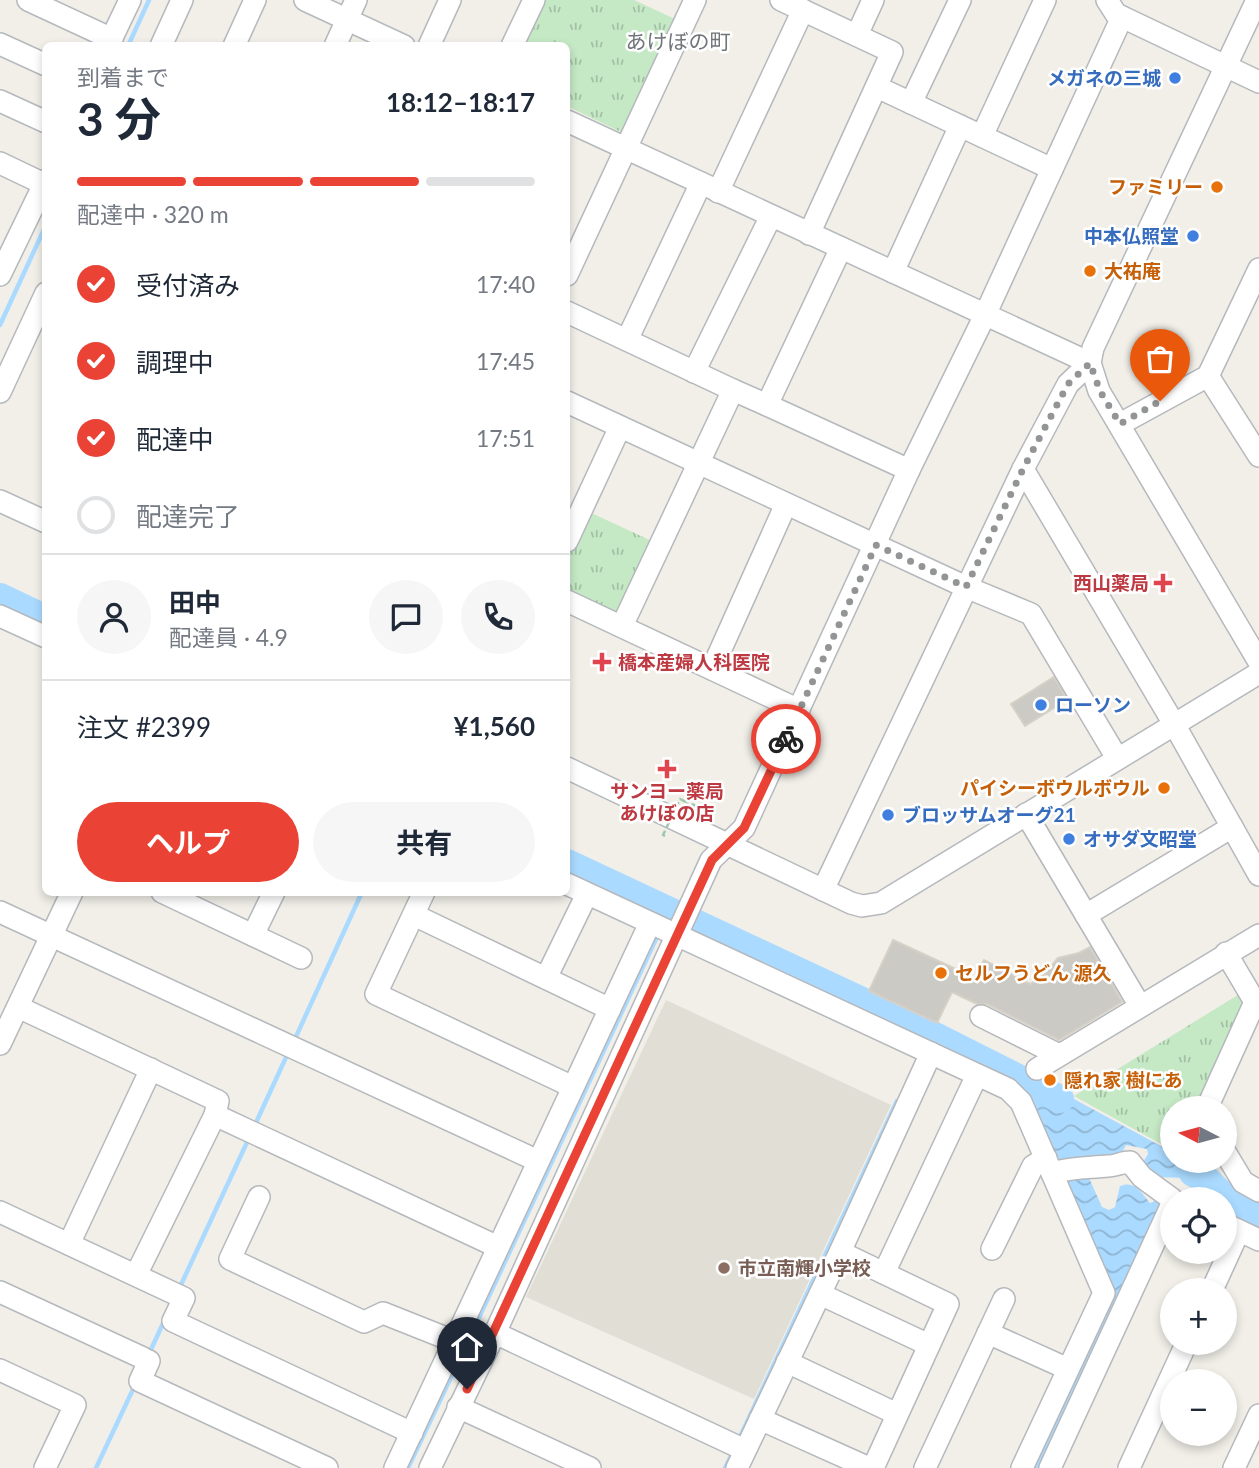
<!DOCTYPE html>
<html lang="ja">
<meta charset="utf-8">
<style>
:root{--surface:#fff;--page:#f6f6f7;--text:#1f2937;--muted:#747a83;--line:#e0e1e3;--accent:#ea4335}
body{margin:0;font-family:Lato,"Noto Sans JP",sans-serif;background:var(--page);color:var(--text);height:100vh;display:flex;flex-direction:column;font-size:26px;white-space:nowrap}
*{box-sizing:border-box;margin:0}
p{font-size:23px;color:var(--muted)}
.icon{flex:none;width:38px;height:38px;fill:none;stroke:currentColor;stroke-width:2;stroke-linecap:round;stroke-linejoin:round}
.map{position:relative;flex:1;overflow:hidden}
.details{position:absolute;left:42px;top:42px;width:528px;height:854px;display:flex;flex-direction:column;background:var(--surface);border-radius:10px;box-shadow:0 4px 10px #0003}
.details>*{flex:none}
.needle{width:46px;rotate:276deg}
.controls{position:absolute;left:1160px;top:1096px;display:grid;gap:14px}
.controls a{display:grid;place-items:center;width:77px;height:77px;border-radius:50%;background:var(--surface);box-shadow:0 4px 10px #0003;font-size:35px}
.pin{position:absolute;display:grid;place-items:center;width:60px;height:60px;color:#fff;margin:-72px -30px;border-radius:50% 50% 50% 0;rotate:-45deg;box-shadow:0 0 7px #0007}
.pin .icon{rotate:45deg}
.courier{position:absolute;display:grid;place-items:center;width:70px;height:70px;margin:-35px;border:5px solid #ea4335;border-radius:50%;background:#fff;color:#222;box-shadow:0 2px 9px #0007}
.headline em{font-style:normal;font-weight:700}
.headline div{display:flex;flex-direction:column-reverse}
.headline{display:flex;align-items:center;justify-content:space-between;height:119px;padding:0 35px}
h1{font-size:46px;font-weight:700;line-height:52px}
.bar{display:grid;grid-template-columns:repeat(4,1fr);gap:10px 7px;align-content:center;height:84px;padding:0 35px}
.bar i{height:9px;border-radius:5px;background:var(--line)}
.bar .on{background:var(--accent)}
.bar p{grid-column:span 4}
.line{display:flex;align-items:center;gap:18px;padding:0 35px;border-top:2px solid var(--line)}
.line div{flex:1}
.round{display:grid;place-items:center;flex:none;width:74px;height:74px;border-radius:37px;background:var(--page)}
ol{padding:0 35px;list-style:none}
li{display:flex;align-items:center;gap:21px;height:77px}
li p{margin-inline-start:auto}
li .icon{padding:7px;border-radius:50%;background:var(--accent);color:#fff;stroke-width:4}
li:last-child{color:var(--muted)}
li i{width:38px;height:38px;border:4px solid var(--line);border-radius:50%}
.primary-button{display:flex;gap:14px;margin-top:auto;padding:14px 35px}
.primary-button a{flex:1;height:80px;border-radius:42px;background:var(--accent);color:#fff;font-size:28px;font-weight:700;line-height:80px;text-align:center}
.primary-button a+a{background:var(--page);color:var(--text)}
.map>svg:first-child{display:block}
.education{fill:#e1ded6}
.park{fill:url(#park-tufts)}
.water{fill:url(#water-waves)}
.lines{fill:none;stroke-linecap:round;stroke-linejoin:round}
.stream{stroke:#aadaff;stroke-width:4.5}
.river{stroke:#aadaff;stroke-width:28}
.building{fill:#cccac5;stroke:#d6d1c6;stroke-width:2}
.minor-casing{stroke:#b5b8bc;stroke-width:24}
.path{stroke:#9cc7a9;stroke-width:2.5;stroke-dasharray:7 3.5;stroke-linecap:butt}
.minor{stroke:#fff;stroke-width:21}
.path-bridge{stroke:#9cc7a9;stroke-width:2.5;stroke-dasharray:7 3.5;stroke-linecap:butt}
.done{stroke:#929495;stroke-width:7;stroke-dasharray:0 12.6}
.route{stroke:#ea4335;stroke-width:9}
.shop-dot{fill:#3f7fe0;stroke:#fff;stroke-width:2.5}
.food-dot{fill:#e8710a;stroke:#fff;stroke-width:2.5}
.health-dot{fill:#e0444e;stroke:#fff;stroke-width:2.5}
.education-dot{fill:#8d6e63;stroke:#fff;stroke-width:2.5}
.labels{text-anchor:middle;stroke-width:5;stroke-linejoin:round;paint-order:stroke}
.shop-label{font-size:19px;font-weight:bold;fill:#366cbe;stroke:#fff;text-anchor:start}
.food-label{font-size:19px;font-weight:bold;fill:#c56008;stroke:#fff;text-anchor:start}
.health-label{font-size:19px;font-weight:bold;fill:#be3a42;stroke:#fff;text-anchor:end}
.education-label{font-size:19px;font-weight:bold;fill:#785e54;stroke:#fff;text-anchor:start}
.neighbourhood-label{font-size:21px;fill:#70757a;stroke:#fff}
</style>
<div class="map">
<svg width="1259" height="1468" viewBox="0 0 1259 1468">
<defs>
<pattern id="park-tufts" width="24" height="20" patternUnits="userSpaceOnUse" patternTransform="scale(1.75)"><rect width="24" height="20" fill="#c5e8c5"/><path d="M3 7l-1-3M5 7V3M7 7l1-3M15 17l-1-3M17 17v-4M19 17l1-3" fill="none" stroke="#a3c0a4"/></pattern>
<pattern id="water-waves" width="16" height="10" patternUnits="userSpaceOnUse" patternTransform="scale(1.75)"><rect width="16" height="10" fill="#aadaff"/><path d="M0 5q4-4 8 0t8 0" fill="none" stroke="#8eb4d2"/></pattern>
</defs>
<rect width="100%" height="100%" fill="#f1efe8"/>
<polygon class="education" points="666,1000 891,1105 754,1399 526,1297"/>
<g class="park">
<polygon points="540,0 634,0 677,20 626,131 621,132 567,106 567,46 518,46"/>
<polygon points="587,511 656,543 625,612 615,614 567,591 567,554"/>
<polygon points="1241,993 1246,1008 1199,1108 1172,1108 1172,1150 1074,1096"/>
</g>
<path class="water" d="M1035 1078 1172 1152V1160C1198 1160 1213 1173 1226 1194L1219 1199 1211 1190 1186 1178 1155 1177 1142 1164 1148 1154 1147 1149 1126 1145 1121 1154C1107 1157 1093 1153 1080 1158L1102 1207 1109 1210 1115 1207 1120 1186C1135 1180 1141 1192 1150 1203L1157 1200 1164 1203 1117 1303 1110 1301 1030 1096 1017 1087Z"/>
<g class="lines">
<g class="stream">
<polyline points="128,46 149,0"/>
<polyline points="0,325 46,225"/>
<polyline points="668,916 670,911"/>
<polyline points="927,1037 929,1033"/>
<polyline points="294,1041 362,892"/>
<polyline points="254,1127 288,1053"/>
<polyline points="179,1289 249,1138"/>
<polyline points="468,1341 656,939"/>
<polyline points="148,1356 165,1319"/>
<polyline points="739,1439 897,1101"/>
<polyline points="96,1468 136,1383"/>
<polyline points="408,1468 463,1352"/>
<polyline points="725,1468 734,1450"/>
<polyline points="1036,1468 1116,1298"/>
</g>
<g class="river">
<polyline points="0,597 46,619"/>
<polyline points="567,863 909,1023 1060,1099"/>
<polyline points="1193,1173 1208,1181 1232,1205 1259,1218"/>
</g>
</g>
<g class="building">
<polygon points="1054,677 1067,700 1025,726 1011,704"/>
<polygon points="893,940 975,978 984,960 1030,984 1044,975 1058,958 1079,953 1090,947 1122,1002 1059,1040 987,1004 977,1004 952,992 937,1023 869,991"/>
</g>
<g class="lines">
<defs>
<g id="minor">
<polyline points="28,0 112,39"/>
<polyline points="305,0 404,46"/>
<polyline points="781,0 892,52 809,234"/>
<polyline points="1107,0 1116,14 1259,82"/>
<polyline points="1257,0 1093,348 1090,363 1099,391 1259,662"/>
<polyline points="857,35 873,0"/>
<polyline points="0,44 46,65"/>
<polyline points="108,46 130,0"/>
<polyline points="161,46 182,0"/>
<polyline points="234,46 255,0"/>
<polyline points="335,46 356,0"/>
<polyline points="429,46 450,0"/>
<polyline points="512,46 534,0"/>
<polyline points="877,87 1052,169"/>
<polyline points="0,101 46,122"/>
<polyline points="911,103 960,0"/>
<polyline points="567,121 1090,363 1068,384 1023,469 823,890"/>
<polyline points="982,136 1045,0"/>
<polyline points="0,163 44,184"/>
<polyline points="718,192 803,10"/>
<polyline points="893,272 960,126"/>
<polyline points="0,275 46,180"/>
<polyline points="567,275 695,0"/>
<polyline points="567,312 733,390"/>
<polyline points="627,340 701,183"/>
<polyline points="694,372 771,216"/>
<polyline points="1208,376 1259,456"/>
<polyline points="0,392 46,293"/>
<polyline points="567,402 966,587 1031,614 1117,758"/>
<polyline points="767,405 909,470"/>
<polyline points="1120,424 1208,376 1259,269"/>
<polyline points="1023,469 1174,724 1259,875"/>
<polyline points="0,501 46,522"/>
<polyline points="567,541 620,427"/>
<polyline points="567,601 799,710"/>
<polyline points="0,616 46,637"/>
<polyline points="622,626 733,390 767,405 841,248"/>
<polyline points="712,669 786,504"/>
<polyline points="567,768 851,903 862,906 881,903 1259,673"/>
<polyline points="1026,814 1140,1006"/>
<polyline points="567,884 1008,1089 1021,1102 1104,1293 1022,1468"/>
<polyline points="162,892 301,958"/>
<polyline points="424,892 376,994 573,1087"/>
<polyline points="0,912 538,1161"/>
<polyline points="414,915 610,1009"/>
<polyline points="1086,915 1232,827"/>
<polyline points="253,935 274,892"/>
<polyline points="546,978 587,894"/>
<polyline points="18,1007 218,1101 215,1115 136,1275"/>
<polyline points="981,1016 1059,1055"/>
<polyline points="0,1044 72,892"/>
<polyline points="1037,1069 1259,935"/>
<polyline points="1207,1108 1255,1002 1226,953"/>
<polyline points="215,1115 498,1247"/>
<polyline points="1225,1152 1243,1182 1259,1191"/>
<path d="M1052 1173C1073 1167 1087 1168 1108 1166 1116 1166 1122 1162 1130 1162L1142 1177 1172 1199"/>
<polyline points="259,1197 230,1259 364,1322 383,1313 466,1346"/>
<polyline points="0,1212 184,1298 173,1321 412,1433"/>
<polyline points="1225,1224 1259,1240"/>
<polyline points="69,1244 151,1069"/>
<polyline points="992,1249 1033,1166 1046,1158"/>
<polyline points="840,1252 948,1304 873,1468"/>
<polyline points="884,1273 977,1075"/>
<polyline points="1212,1290 1239,1231"/>
<polyline points="0,1292 143,1358"/>
<polyline points="820,1294 929,1345"/>
<polyline points="495,1333 745,1450"/>
<polyline points="988,1333 1068,1369"/>
<polyline points="149,1361 140,1381 327,1468"/>
<polyline points="787,1362 897,1414"/>
<polyline points="0,1370 75,1405 45,1468"/>
<polyline points="458,1407 590,1468"/>
<polyline points="760,1419 869,1468"/>
<polyline points="395,1468 650,923"/>
<polyline points="430,1468 495,1333 711,860 744,828 909,470 985,315 1122,17"/>
<polyline points="737,1468 840,1252 931,1053"/>
<polyline points="925,1468 1004,1299"/>
<polyline points="1050,1468 1172,1204"/>
<polyline points="1129,1468 1187,1342"/>
<polyline points="1234,1468 1259,1415"/>
</g>
</defs>
<use href="#minor" class="minor-casing"/>
<polyline class="path" points="682,800 710,812"/>
<use href="#minor" class="minor"/>
<polyline class="path-bridge" points="665,836 663,835 680,799 682,800"/>
</g>
<g class="lines">
<polyline class="done" points="786,739 876,545 966,587 1023,469 1068,384 1090,363 1100,391 1120,424 1160,401"/>
<polyline class="route" points="467,1389 712,860 744,828 786,739"/>
</g>
<g class="shop-dot">
<circle cx="1175" cy="78" r="7"/>
<circle cx="1193" cy="236" r="7"/>
<circle cx="1041" cy="705" r="7"/>
<circle cx="888" cy="815" r="7"/>
<circle cx="1069" cy="839" r="7"/>
</g>
<g class="food-dot">
<circle cx="1217" cy="187" r="7"/>
<circle cx="1090" cy="271" r="7"/>
<circle cx="1164" cy="788" r="7"/>
<circle cx="941" cy="973" r="7"/>
<circle cx="1050" cy="1080" r="7"/>
</g>
<g class="health-dot">
<path d="M1159.5 572.5h7v7h7v7h-7v7h-7v-7h-7v-7h7z"/>
<path d="M598.5 651.5h7v7h7v7h-7v7h-7v-7h-7v-7h7z"/>
<path d="M663.5 758.5h7v7h7v7h-7v7h-7v-7h-7v-7h7z"/>
</g>
<circle class="education-dot" cx="724" cy="1268" r="7"/>
<g class="labels">
<g class="shop-label">
<text x="1161" y="85" text-anchor="end">メガネの三城</text>
<text x="1179" y="243" text-anchor="end">中本仏照堂</text>
<text x="1055" y="712">ローソン</text>
<text x="902" y="822">ブロッサムオーグ21</text>
<text x="1083" y="846">オサダ文昭堂</text>
</g>
<g class="food-label">
<text x="1203" y="194" text-anchor="end">ファミリー</text>
<text x="1104" y="278">大祐庵</text>
<text x="1150" y="795" text-anchor="end">パイシーボウルボウル</text>
<text x="955" y="980">セルフうどん 源久</text>
<text x="1064" y="1087">隠れ家 樹にあ</text>
</g>
<g class="health-label">
<text x="1149" y="590">西山薬局</text>
<text x="618" y="669" text-anchor="start">橋本産婦人科医院</text>
<text x="667" y="798" text-anchor="middle">サンヨー薬局<tspan x="667" dy="22">あけぼの店</tspan></text>
</g>
<g class="education-label">
<text x="738" y="1275">市立南輝小学校</text>
</g>
<g class="neighbourhood-label">
<text x="678" y="49">あけぼの町</text>
</g>
</g>
</svg>
<div class="controls">
<a><svg class="needle" viewBox="-14 -14 28 28"><path d="M0-13l5 13h-10z" fill="#e53935"/><path d="M0 13l5-13h-10z" fill="#747a83"/></svg></a>
<a><svg class="icon" aria-label="locate" viewBox="0 0 24 24"><circle cx="12" cy="12" r="6"/><path d="M12 2v4M12 18v4M2 12h4M18 12h4"/></svg></a>
<a>+</a>
<a>−</a>
</div>
<div class="pin" style="left:1160px;top:401px;background:#ea580c"><svg class="icon" aria-label="bag" viewBox="0 0 24 24"><path d="M5 8h14l-1 12H6zM9 8a3 3 0 0 1 6 0"/></svg></div>
<div class="pin" style="left:467px;top:1389px;background:#1f2937"><svg class="icon" aria-label="home" viewBox="0 0 24 24"><path d="M3 11l9-7 9 7M6 9v11h12V9"/></svg></div>
<div class="courier" style="left:786px;top:739px"><svg class="icon" aria-label="bike" viewBox="0 0 24 24"><circle cx="6" cy="16" r="4"/><circle cx="18" cy="16" r="4"/><path d="M6 16l4-8h5l3 8M10 8l3 8H6M13 5h3"/></svg></div>
<section class="details">
<div class="headline"><div><h1>3 分</h1><p>到着まで</p></div><em>18:12–18:17</em></div>
<div class="bar"><i class="on"></i><i class="on"></i><i class="on"></i><i></i><p>配達中 · 320 m</p></div>
<ol>
<li><svg class="icon" aria-label="check" viewBox="0 0 24 24"><path d="M5 12l5 5 9-10"/></svg>受付済み<p>17:40</p></li>
<li><svg class="icon" aria-label="check" viewBox="0 0 24 24"><path d="M5 12l5 5 9-10"/></svg>調理中<p>17:45</p></li>
<li><svg class="icon" aria-label="check" viewBox="0 0 24 24"><path d="M5 12l5 5 9-10"/></svg>配達中<p>17:51</p></li>
<li><i></i>配達完了</li>
</ol>
<div class="line" style="height:126px"><a class="round"><svg class="icon" aria-label="person" viewBox="0 0 24 24"><circle cx="12" cy="8" r="4"/><path d="M4 21q1-7 8-7t8 7"/></svg></a><div><b>田中</b><p>配達員 · 4.9</p></div><a class="round"><svg class="icon" aria-label="chat" viewBox="0 0 24 24"><path d="M4 5h16v11H9l-5 4z"/></svg></a><a class="round"><svg class="icon" aria-label="phone" viewBox="0 0 24 24"><path d="M5 4h4l2 5-3 2q2 4 5 5l2-3 5 2v4C11 20 4 13 5 4z"/></svg></a></div>
<div class="line" style="height:91px"><div>注文 #2399</div><b>¥1,560</b></div>
<div class="primary-button"><a>ヘルプ</a><a>共有</a></div>
</section>
</div>
